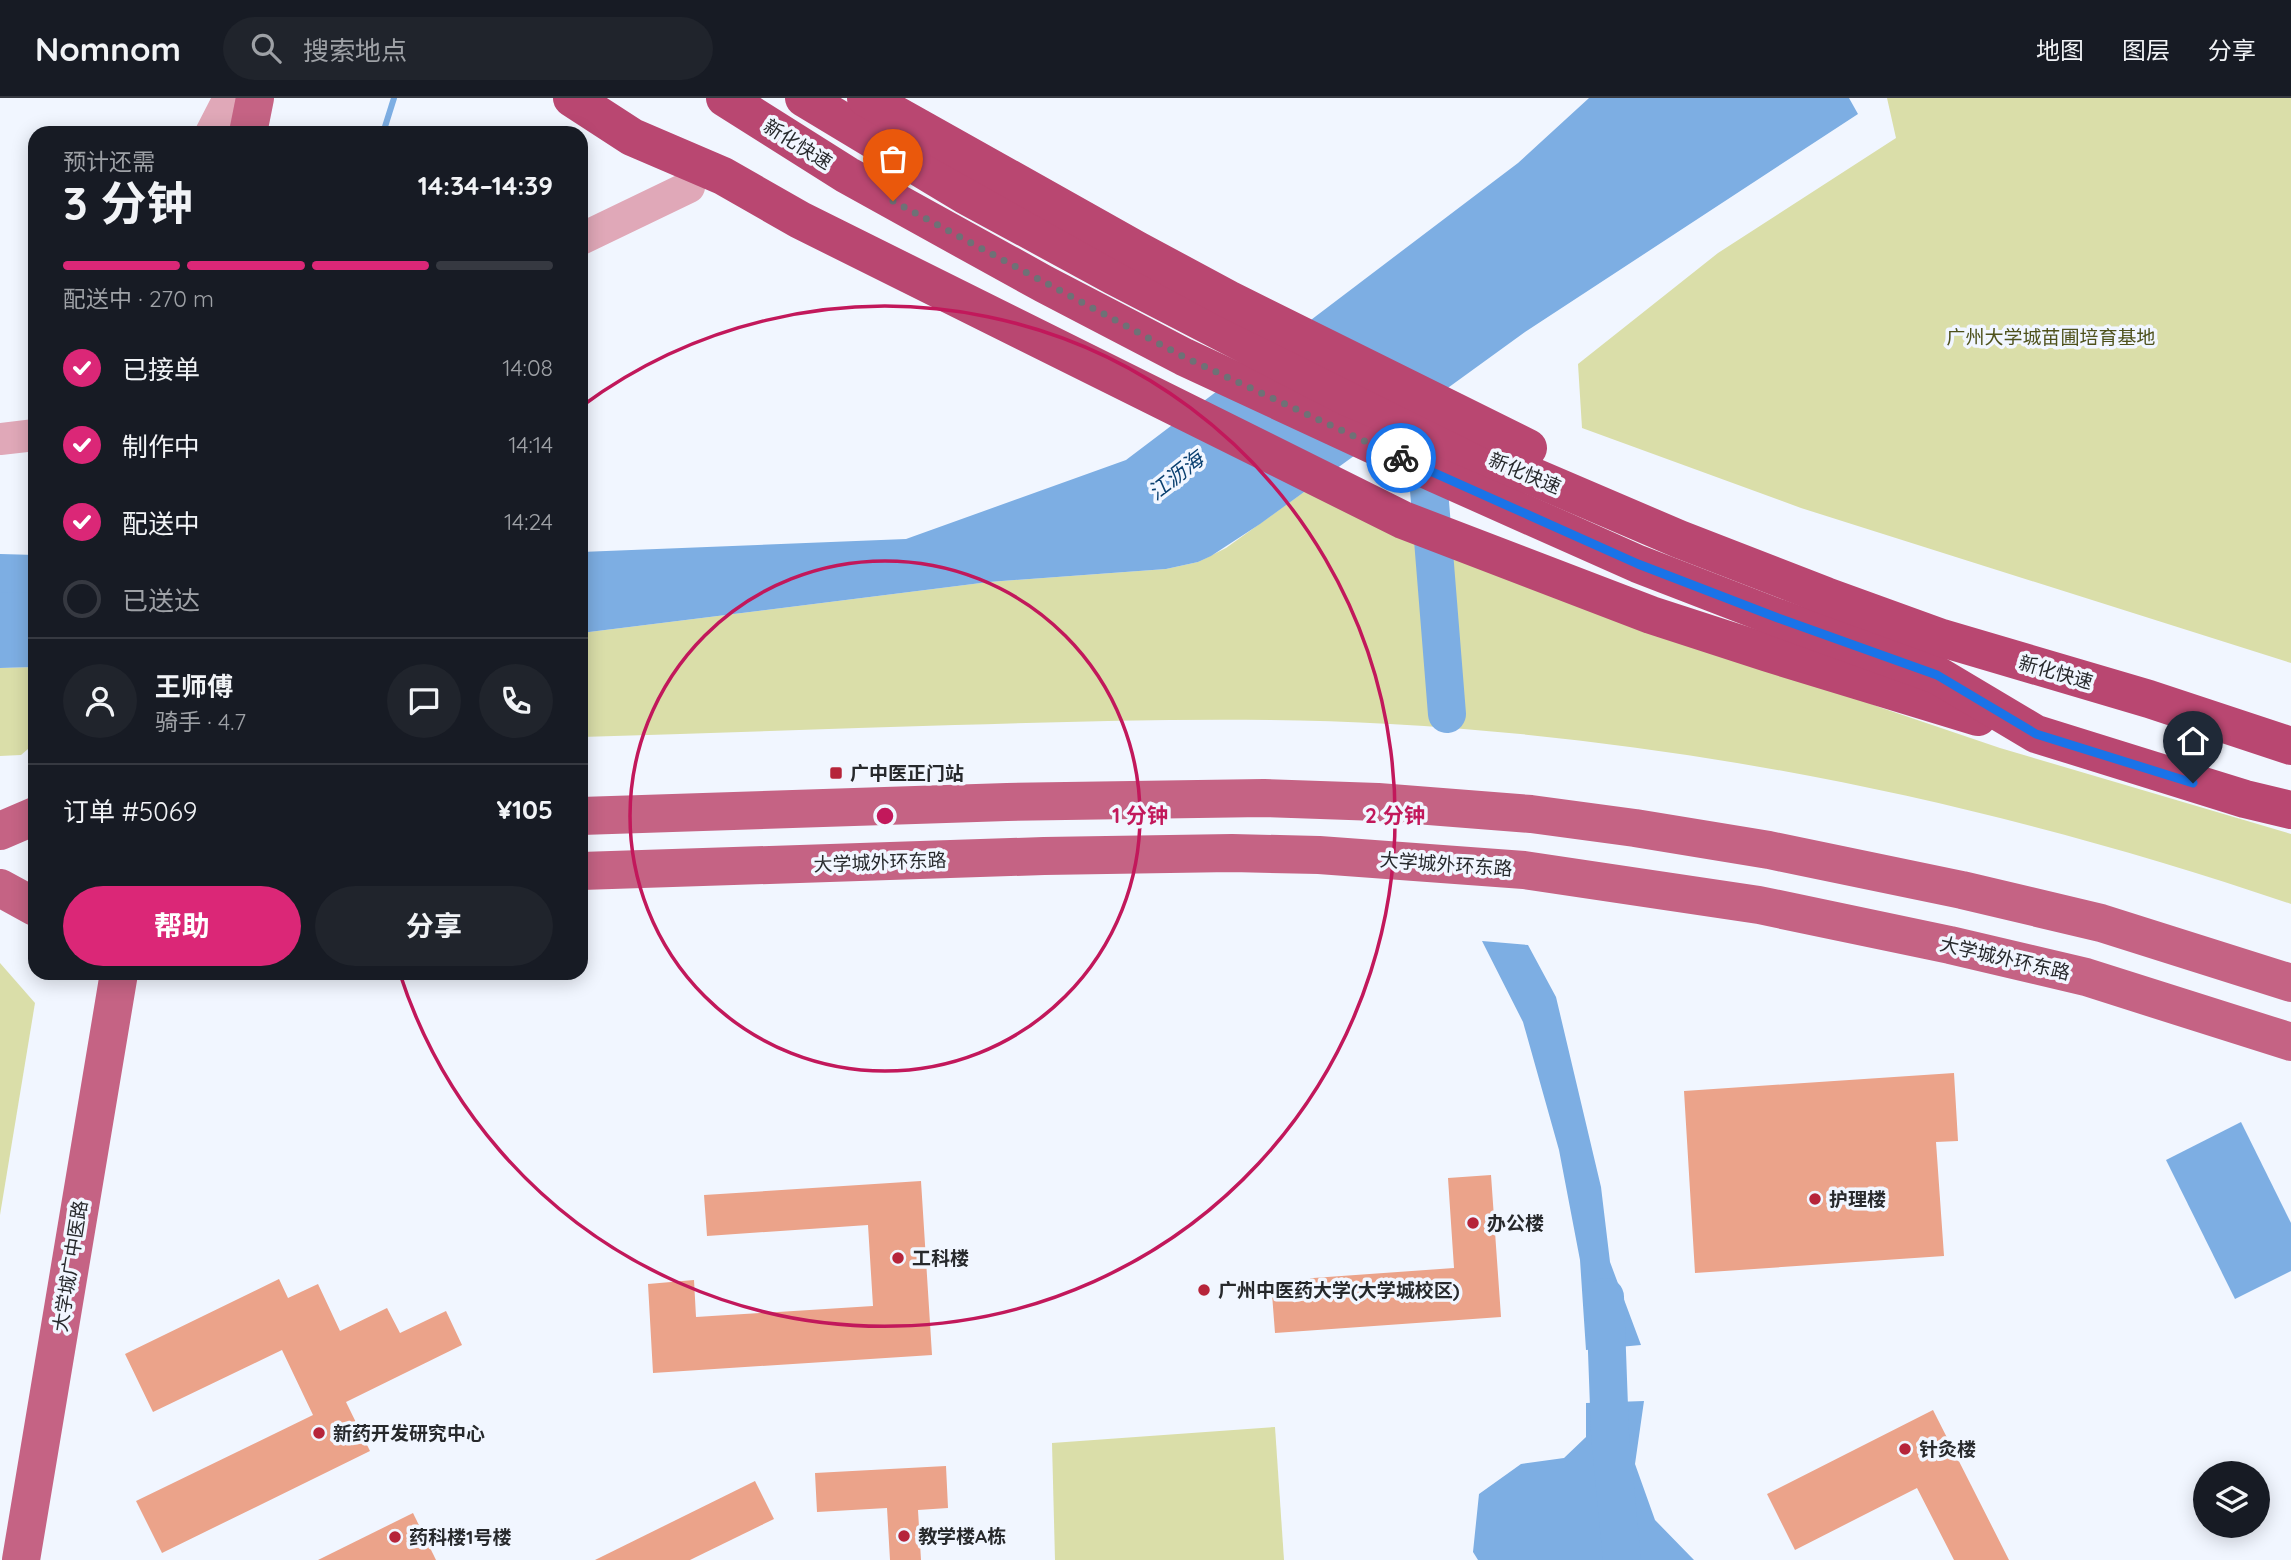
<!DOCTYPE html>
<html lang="zh">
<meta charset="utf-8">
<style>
:root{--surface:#171b24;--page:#20242c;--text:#f1f3f6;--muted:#9ea1a6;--line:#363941;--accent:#db2777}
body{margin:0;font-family:Quicksand,"Noto Sans SC",sans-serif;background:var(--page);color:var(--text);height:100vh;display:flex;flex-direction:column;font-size:26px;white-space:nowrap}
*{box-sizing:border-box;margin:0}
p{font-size:23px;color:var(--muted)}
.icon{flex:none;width:38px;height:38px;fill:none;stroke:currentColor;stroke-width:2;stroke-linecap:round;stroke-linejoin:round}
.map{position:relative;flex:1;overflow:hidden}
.sheet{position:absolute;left:28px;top:28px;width:560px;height:854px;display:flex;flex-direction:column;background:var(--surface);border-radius:21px;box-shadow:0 4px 18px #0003}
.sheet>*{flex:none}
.fabs{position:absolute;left:2193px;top:1363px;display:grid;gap:14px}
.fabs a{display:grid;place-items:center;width:77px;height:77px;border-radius:50%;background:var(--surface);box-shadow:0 4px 18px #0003;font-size:35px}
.pin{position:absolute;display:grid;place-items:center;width:60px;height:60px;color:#fff;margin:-72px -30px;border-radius:50% 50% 50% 0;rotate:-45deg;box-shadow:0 0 7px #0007}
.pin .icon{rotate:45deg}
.courier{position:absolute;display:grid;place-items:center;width:70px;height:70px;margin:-35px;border:5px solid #1a73e8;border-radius:50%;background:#fff;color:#222;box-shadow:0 2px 9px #0007}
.head em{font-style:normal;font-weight:700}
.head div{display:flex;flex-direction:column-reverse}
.head{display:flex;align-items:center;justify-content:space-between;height:119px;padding:0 35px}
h1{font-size:46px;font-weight:700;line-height:52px}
.bar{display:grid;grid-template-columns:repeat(4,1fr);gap:10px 7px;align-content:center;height:84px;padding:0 35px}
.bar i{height:9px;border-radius:5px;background:var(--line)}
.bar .selected{background:var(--accent)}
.bar p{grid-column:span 4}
.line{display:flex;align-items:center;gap:18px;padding:0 35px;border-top:2px solid var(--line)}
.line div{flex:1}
.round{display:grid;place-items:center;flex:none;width:74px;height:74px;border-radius:37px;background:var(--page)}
ol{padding:0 35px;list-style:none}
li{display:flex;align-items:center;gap:21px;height:77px}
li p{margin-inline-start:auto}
li .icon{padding:7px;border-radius:50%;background:var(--accent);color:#fff;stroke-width:4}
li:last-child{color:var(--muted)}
li i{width:38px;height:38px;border:4px solid var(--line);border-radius:50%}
.action{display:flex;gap:14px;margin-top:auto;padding:14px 35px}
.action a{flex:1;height:80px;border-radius:42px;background:var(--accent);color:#fff;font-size:28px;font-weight:700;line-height:80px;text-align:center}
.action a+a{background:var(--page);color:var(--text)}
header{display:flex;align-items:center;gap:42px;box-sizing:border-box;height:98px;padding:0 35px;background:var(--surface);border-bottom:2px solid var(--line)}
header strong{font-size:33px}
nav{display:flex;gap:38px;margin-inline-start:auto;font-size:24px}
.search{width:490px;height:63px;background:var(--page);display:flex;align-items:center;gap:18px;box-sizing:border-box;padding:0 24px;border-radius:38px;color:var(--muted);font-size:26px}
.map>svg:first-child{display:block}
.green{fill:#dadea9}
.water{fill:#7daee3}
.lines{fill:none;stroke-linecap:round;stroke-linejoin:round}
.stream{stroke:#7daee3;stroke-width:6}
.river{stroke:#7daee3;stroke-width:38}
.building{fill:#eba38a}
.minor{stroke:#e0a8b8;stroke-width:32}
.major{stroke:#c56384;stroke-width:38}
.highway{stroke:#b94771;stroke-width:38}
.done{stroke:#6e7176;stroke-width:7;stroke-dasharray:0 12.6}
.route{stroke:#1a73e8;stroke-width:9}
.ring{fill:none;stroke:#c2185b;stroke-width:3.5}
.poi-dot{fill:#b6243a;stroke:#f1f6ff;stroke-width:2.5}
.labels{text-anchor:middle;stroke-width:7;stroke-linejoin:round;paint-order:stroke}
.street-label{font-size:19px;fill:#27292c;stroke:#f1f6ff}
.park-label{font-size:19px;fill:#4e511c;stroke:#f1f6ff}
.poi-label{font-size:19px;font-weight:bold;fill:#27292c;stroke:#f1f6ff;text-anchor:start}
.water-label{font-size:21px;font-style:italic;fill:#0a4070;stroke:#f1f6ff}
.centre{fill:#c2185b;stroke:#f1f6ff;stroke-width:3.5}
.ring-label{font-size:21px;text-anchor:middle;font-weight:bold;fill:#c2185b;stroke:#f1f6ff;stroke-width:7;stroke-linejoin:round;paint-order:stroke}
</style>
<header>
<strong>Nomnom</strong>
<div class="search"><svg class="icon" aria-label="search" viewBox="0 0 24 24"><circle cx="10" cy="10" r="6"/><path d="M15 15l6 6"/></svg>搜索地点</div>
<nav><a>地图</a><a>图层</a><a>分享</a></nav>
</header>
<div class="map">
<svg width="2291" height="1462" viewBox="0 0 2291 1462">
<rect width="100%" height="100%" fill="#f1f6ff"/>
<g class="green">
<polygon points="1887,0 2291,0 2291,565 1801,410 1582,330 1578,266 1718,155 1896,40"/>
<path d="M1325 379 1879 609 2000 650 2291 736V806C2000 707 1697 643 1390 626 1245 618 1100 623 955 627 830 631 706 635 581 639V535L989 484 1166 471 1198 464 1226 450Z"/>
<polygon points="35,569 35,645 21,657 0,658 0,570"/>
<polygon points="0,865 35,905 0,1117"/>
<polygon points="1275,1329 1284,1462 1055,1462 1052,1345"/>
</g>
<g class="water">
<polygon points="1589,0 1849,0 1858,16 1525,234 1260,426 1211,458 1198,464 1166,471 989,484 581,535 581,454 906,441 1126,362 1518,65"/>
<polygon points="35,474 35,569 0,570 0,475"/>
<polygon points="1482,843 1528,847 1556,899 1601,1089 1610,1164 1641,1247 1586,1252 1580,1162 1559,1052 1523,924"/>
<polygon points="2241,1024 2291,1125 2291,1173 2235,1201 2166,1062"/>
<polygon points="1644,1303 1635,1366 1655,1422 1694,1462 1478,1462 1473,1454 1479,1396 1521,1366 1564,1360 1586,1339 1586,1305"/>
</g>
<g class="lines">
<polyline class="stream" points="383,35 394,0"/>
<g class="river">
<polyline points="1425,342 1447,616"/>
<polyline points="0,475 35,476"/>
<polyline points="1605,1199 1610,1336 1622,1462"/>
</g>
</g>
<g class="building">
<polygon points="1954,975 1958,1043 1936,1044 1944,1158 1695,1175 1684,993"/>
<polygon points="1491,1077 1501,1219 1275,1235 1271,1183 1454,1170 1448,1080"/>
<polygon points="921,1083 932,1257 653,1275 648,1186 694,1182 696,1219 873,1208 868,1127 707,1138 704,1097"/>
<polygon points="279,1181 288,1200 318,1186 340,1233 387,1210 400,1235 446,1213 462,1247 346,1304 370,1353 162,1455 136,1403 313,1317 282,1252 153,1314 125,1256"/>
<polygon points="1933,1312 2009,1462 1954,1462 1917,1390 1795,1452 1767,1396"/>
<polygon points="946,1368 948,1410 918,1412 921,1462 890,1462 887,1410 817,1414 815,1375"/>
<polygon points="755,1383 774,1421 690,1462 595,1462"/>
<polygon points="413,1415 436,1462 318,1462"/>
</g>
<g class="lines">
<g class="minor">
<polyline points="211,35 229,0"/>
<polyline points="581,141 689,89"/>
<polyline points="0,341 35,337"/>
</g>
<g class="major">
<polyline points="248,35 255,0"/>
<polyline points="581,718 1007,704 1264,700 1378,704 1531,716 1635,730 1769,752 1962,792 2101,825 2291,885"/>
<polyline points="0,733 35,718"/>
<polyline points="581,773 1044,758 1232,755 1319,757 1524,772 1759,807 1950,847 2086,879 2291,944"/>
<polyline points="0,790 35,809"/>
<polyline points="21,1462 119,875"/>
</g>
<g class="highway">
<polyline points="572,0 632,39 723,78 800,122 1403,422 1651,517 1768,555 1978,619"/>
<polyline points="725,0 847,77 1044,186 1184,259 1436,376 1638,466 1778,520 1937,577 2036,636 2245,701 2291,712"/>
<polyline points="804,0 965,97 1114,178 1345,298 1679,441 1826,498 1942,540 2149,601 2291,648"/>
<polyline points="866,0 1137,152 1228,201 1528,350"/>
</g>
</g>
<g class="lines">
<polyline class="done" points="893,103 1184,259 1401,360"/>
<polyline class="route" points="1401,360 1638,466 1778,520 1937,577 2036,636 2193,685"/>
</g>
<g class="ring">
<circle cx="885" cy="718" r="255"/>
<path d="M582 308A510 510 0 1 1 400 876"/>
</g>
<g class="poi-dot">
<rect x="829" y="668" width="14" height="14" rx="3.5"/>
<circle cx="1815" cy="1101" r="7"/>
<circle cx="1473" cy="1125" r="7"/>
<circle cx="898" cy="1160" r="7"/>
<circle cx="1204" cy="1192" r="7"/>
<circle cx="319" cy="1335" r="7"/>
<circle cx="1905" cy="1351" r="7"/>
<circle cx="904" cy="1438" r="7"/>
<circle cx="395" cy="1439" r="7"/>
</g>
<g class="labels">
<g class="street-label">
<text transform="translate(798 46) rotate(32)" y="7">新化快速</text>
<text transform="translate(1525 375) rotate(23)" y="7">新化快速</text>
<text transform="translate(2056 574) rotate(16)" y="7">新化快速</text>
<text transform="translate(880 764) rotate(-2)" y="7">大学城外环东路</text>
<text transform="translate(1446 766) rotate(4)" y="7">大学城外环东路</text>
<text transform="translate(2005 860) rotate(13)" y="7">大学城外环东路</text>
<text transform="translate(70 1168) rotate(-81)" y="7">大学城广中医路</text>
</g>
<g class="park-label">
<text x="2051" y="246">广州大学城苗圃培育基地</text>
</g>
<g class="poi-label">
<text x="850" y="682">广中医正门站</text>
<text x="1829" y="1108">护理楼</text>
<text x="1487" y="1132">办公楼</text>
<text x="912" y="1167">工科楼</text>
<text x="1218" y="1199">广州中医药大学(大学城校区)</text>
<text x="333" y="1342">新药开发研究中心</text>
<text x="1919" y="1358">针灸楼</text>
<text x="918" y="1445">教学楼A栋</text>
<text x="409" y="1446">药科楼1号楼</text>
</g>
<g class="water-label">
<text transform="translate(1176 378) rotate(-38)" y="7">江沥海</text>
</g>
</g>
<circle cx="885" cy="718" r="10" class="centre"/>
<g class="ring-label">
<text x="1140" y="725">1 分钟</text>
<text x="1395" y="725">2 分钟</text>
</g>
</svg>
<div class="fabs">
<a><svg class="icon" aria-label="layers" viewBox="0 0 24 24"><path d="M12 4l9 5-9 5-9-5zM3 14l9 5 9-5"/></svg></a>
</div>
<div class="pin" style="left:893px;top:103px;background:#ea580c"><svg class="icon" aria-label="bag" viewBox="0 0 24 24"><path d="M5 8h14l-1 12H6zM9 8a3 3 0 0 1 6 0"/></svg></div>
<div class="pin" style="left:2193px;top:685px;background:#1f2937"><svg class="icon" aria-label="home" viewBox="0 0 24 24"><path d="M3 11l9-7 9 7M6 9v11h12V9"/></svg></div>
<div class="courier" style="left:1401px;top:360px"><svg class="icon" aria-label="bike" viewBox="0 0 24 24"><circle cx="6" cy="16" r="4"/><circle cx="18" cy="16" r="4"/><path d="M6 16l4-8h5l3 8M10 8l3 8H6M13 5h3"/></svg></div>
<section class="sheet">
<div class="head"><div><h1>3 分钟</h1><p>预计还需</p></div><em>14:34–14:39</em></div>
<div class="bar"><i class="selected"></i><i class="selected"></i><i class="selected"></i><i></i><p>配送中 · 270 m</p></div>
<ol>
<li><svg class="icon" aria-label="check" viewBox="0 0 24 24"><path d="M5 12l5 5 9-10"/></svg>已接单<p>14:08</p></li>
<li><svg class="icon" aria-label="check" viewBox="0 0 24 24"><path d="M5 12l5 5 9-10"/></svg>制作中<p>14:14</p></li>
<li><svg class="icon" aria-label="check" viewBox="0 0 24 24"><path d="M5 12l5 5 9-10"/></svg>配送中<p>14:24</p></li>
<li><i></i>已送达</li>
</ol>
<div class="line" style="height:126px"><a class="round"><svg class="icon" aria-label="person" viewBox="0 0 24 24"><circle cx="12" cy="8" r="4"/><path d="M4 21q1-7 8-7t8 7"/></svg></a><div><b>王师傅</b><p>骑手 · 4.7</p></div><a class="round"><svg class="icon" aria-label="chat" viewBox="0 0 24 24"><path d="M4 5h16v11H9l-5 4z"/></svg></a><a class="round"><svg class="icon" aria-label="phone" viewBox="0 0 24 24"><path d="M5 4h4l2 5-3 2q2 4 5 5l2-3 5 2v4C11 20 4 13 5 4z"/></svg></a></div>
<div class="line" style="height:91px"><div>订单 #5069</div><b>¥105</b></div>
<div class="action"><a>帮助</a><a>分享</a></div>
</section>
</div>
